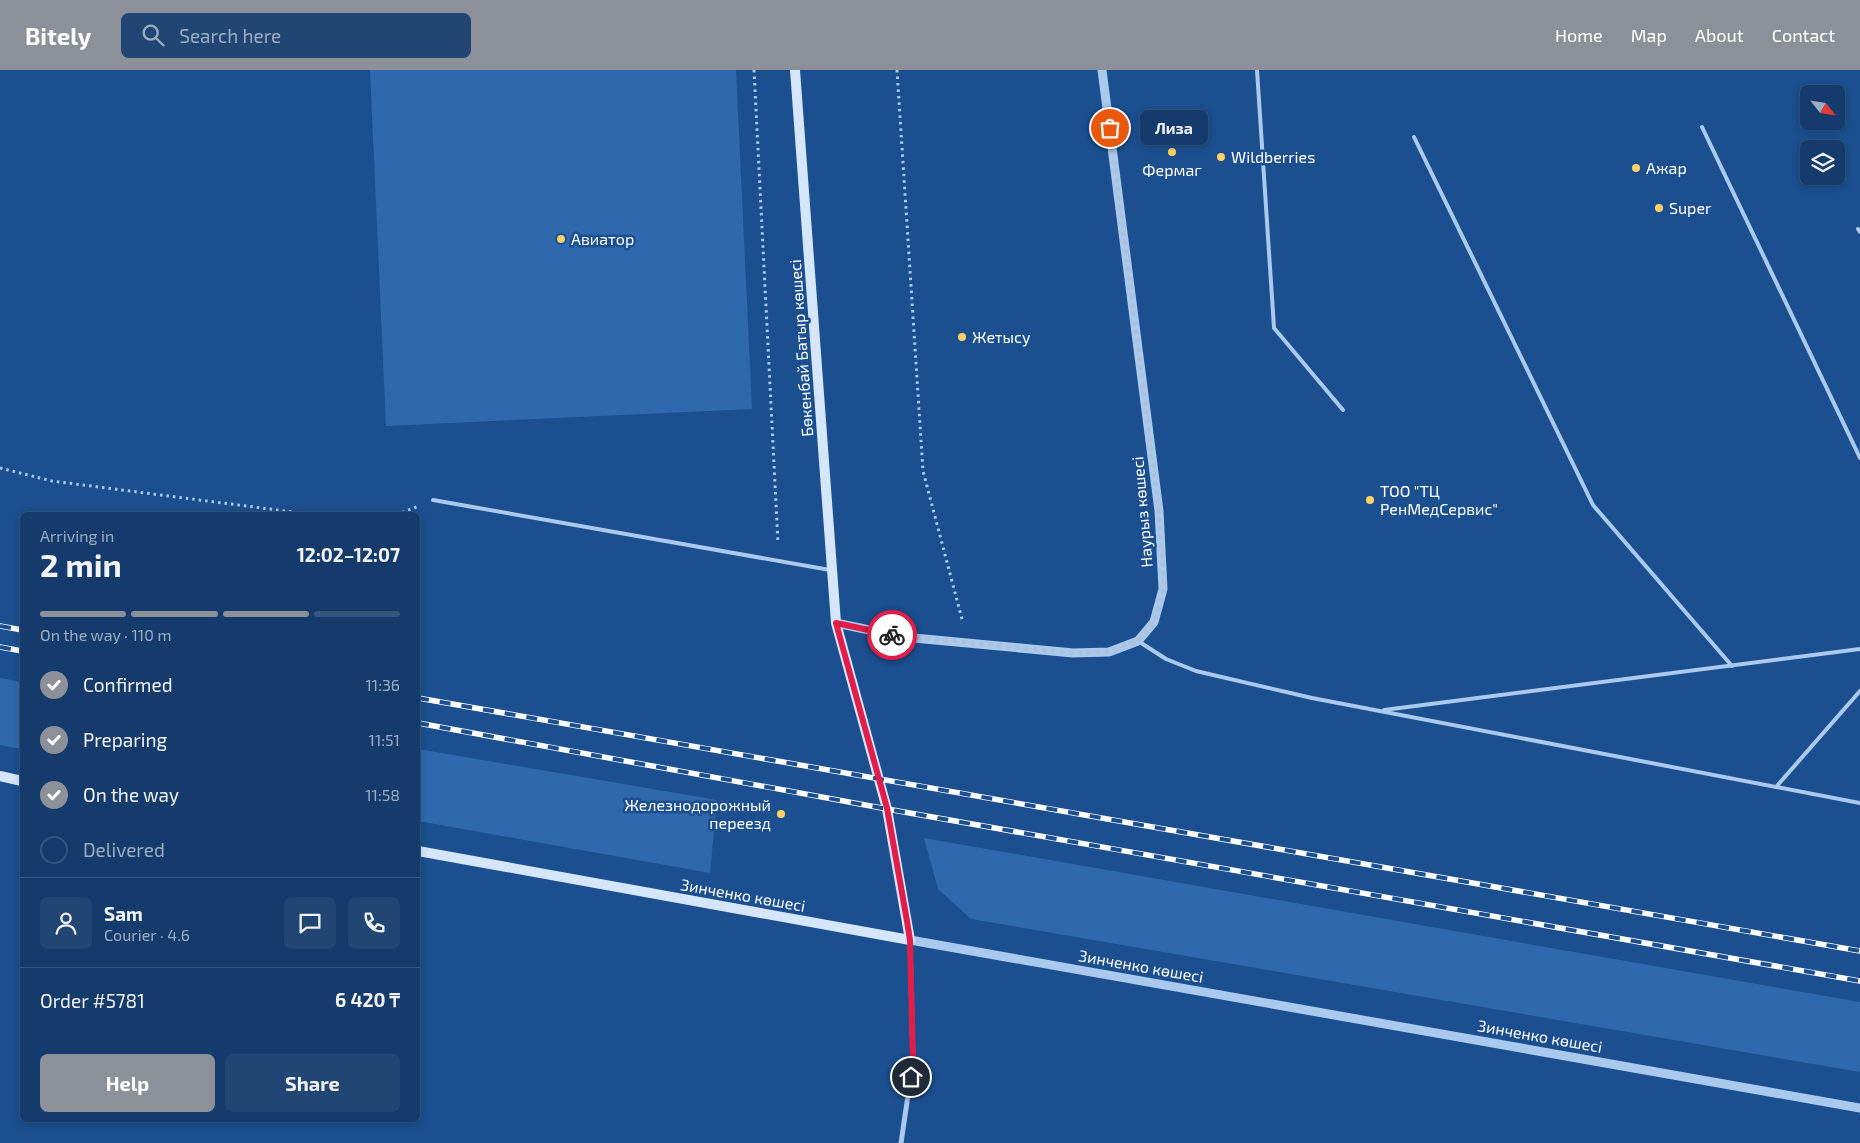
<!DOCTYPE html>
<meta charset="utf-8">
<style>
:root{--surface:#143b6b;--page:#214673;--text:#f1f3f6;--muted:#9dadc1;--line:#33557e;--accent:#8c9099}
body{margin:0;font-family:"Exo 2",sans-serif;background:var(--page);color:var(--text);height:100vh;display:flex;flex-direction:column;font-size:19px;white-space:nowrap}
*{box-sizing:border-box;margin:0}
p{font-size:16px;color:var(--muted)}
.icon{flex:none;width:28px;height:28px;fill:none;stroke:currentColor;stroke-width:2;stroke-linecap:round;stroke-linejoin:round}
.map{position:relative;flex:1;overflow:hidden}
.side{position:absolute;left:20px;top:442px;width:400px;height:610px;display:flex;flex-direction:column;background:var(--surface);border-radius:8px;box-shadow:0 2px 8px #0003,0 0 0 1px var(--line)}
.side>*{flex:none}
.needle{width:32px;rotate:120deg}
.fabs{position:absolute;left:1800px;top:15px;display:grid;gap:10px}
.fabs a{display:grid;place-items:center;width:45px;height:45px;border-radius:8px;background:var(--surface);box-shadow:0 2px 8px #0003,0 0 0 1px var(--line);font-size:25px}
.pin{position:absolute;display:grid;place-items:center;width:42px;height:42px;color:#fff;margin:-21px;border:2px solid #fff;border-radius:50%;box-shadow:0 1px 5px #0007}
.courier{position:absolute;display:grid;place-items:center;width:50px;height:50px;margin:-25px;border:4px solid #e11d48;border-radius:50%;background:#fff;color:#222;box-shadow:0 1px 6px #0007}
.bubble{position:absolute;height:35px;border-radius:8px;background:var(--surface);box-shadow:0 2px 8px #0003,0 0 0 1px var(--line);font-size:16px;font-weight:700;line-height:35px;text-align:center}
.overview em{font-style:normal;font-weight:700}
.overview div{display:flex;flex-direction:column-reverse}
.overview{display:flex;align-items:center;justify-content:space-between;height:85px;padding:0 20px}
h1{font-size:32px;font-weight:700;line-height:38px}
.bar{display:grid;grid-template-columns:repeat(4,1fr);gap:8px 5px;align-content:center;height:60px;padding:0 20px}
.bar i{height:6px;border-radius:4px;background:var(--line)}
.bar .selected{background:var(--accent)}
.bar p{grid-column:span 4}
.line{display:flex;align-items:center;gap:12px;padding:0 20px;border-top:1px solid var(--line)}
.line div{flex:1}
.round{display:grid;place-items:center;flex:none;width:52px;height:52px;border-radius:8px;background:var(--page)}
ol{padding:0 20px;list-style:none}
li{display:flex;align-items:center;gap:15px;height:55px}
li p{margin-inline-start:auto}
li .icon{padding:5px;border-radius:50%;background:var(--accent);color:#fff;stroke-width:4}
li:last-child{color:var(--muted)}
li i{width:28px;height:28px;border:2px solid var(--line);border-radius:50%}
.action{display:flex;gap:10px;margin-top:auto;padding:10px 20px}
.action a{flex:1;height:58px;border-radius:8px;background:var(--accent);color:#fff;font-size:20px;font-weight:700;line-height:58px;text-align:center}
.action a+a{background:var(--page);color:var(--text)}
header{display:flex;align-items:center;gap:30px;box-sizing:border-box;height:70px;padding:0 25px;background:var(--accent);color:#fff}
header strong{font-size:24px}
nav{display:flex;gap:28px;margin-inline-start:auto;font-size:18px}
.search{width:350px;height:45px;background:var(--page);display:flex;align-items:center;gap:12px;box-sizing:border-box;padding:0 18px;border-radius:8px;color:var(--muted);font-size:19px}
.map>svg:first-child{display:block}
.green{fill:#2e69ad}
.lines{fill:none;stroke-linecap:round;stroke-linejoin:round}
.path{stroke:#a9c9ee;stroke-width:3;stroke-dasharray:2.5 4;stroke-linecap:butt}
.service{stroke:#a9c9ee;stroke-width:4}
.minor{stroke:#a9c9ee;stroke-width:5}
.tertiary{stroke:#a9c9ee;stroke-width:9}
.secondary{stroke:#d6e6fa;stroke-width:10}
.rail-casing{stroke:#fff;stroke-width:5.5}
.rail{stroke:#1b4f8f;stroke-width:4;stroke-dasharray:11;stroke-linecap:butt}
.done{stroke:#afc1d8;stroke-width:5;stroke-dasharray:0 9}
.route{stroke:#e11d48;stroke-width:6}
.poi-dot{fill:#ffd166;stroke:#1b4f8f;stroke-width:2}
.labels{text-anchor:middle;stroke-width:5;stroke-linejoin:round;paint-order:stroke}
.poi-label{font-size:16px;fill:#fff;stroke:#1b4f8f;text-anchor:start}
.street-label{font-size:16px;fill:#fff;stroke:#1b4f8f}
</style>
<header>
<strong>Bitely</strong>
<div class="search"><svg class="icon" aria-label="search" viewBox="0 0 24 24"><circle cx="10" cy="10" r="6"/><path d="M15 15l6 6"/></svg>Search here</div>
<nav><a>Home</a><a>Map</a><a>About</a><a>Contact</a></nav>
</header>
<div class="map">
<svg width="1860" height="1073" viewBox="0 0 1860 1073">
<rect width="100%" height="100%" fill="#1b4f8f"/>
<g class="green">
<polygon points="370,0 736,0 752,339 386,356"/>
<polygon points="0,608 22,612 22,679 0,675"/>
<polygon points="418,679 717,730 710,803 418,751"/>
<polygon points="924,768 1860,932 1860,1002 971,849 938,819"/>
</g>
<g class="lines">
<g class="path">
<polyline points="754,0 778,473"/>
<polyline points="897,0 923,401 963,553"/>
<polyline points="0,398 52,411 316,445"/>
<polyline points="396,445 419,436"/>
</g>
<g class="service">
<polyline points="1257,0 1274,258 1343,340"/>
<polyline points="1702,57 1860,388"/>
<polyline points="1414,67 1593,435 1732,596"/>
<polyline points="1858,159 1860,162"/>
<polyline points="433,430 830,500"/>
<polyline points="1138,571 1166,589 1196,601 1312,628 1860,733"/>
<polyline points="1384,640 1860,579"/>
<polyline points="1776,717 1860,621"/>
</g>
<polyline class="minor" points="901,1073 913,991 910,870"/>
<g class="tertiary">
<polyline points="836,553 903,567 1073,583 1109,582 1138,571 1154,552 1163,519 1159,441 1102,0"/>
<polyline points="910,870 1860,1038"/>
</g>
<g class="secondary">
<polyline points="0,706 22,711"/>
<polyline points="418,781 910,870 887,739 836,553 795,0"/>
</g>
<defs>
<g id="rail">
<polyline points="0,556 22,560"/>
<polyline points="0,577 22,581"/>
<polyline points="418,628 1860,881"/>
<polyline points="418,653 887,739 1860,911"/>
</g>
</defs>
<use href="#rail" class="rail-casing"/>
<use href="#rail" class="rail"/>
</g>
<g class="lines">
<polyline class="done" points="892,565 1073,583 1109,582 1138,571 1154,552 1164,519 1159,440 1110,58"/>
<polyline class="route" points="892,565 836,553 887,738 907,851 910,870 913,991 911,1007"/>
</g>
<g class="poi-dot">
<circle cx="1172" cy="82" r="5"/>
<circle cx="1221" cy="87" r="5"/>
<circle cx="1636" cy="98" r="5"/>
<circle cx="1659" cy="138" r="5"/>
<circle cx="561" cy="169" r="5"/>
<circle cx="962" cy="267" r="5"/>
<circle cx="1370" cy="430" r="5"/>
<circle cx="781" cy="744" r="5"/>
</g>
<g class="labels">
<g class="poi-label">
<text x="1231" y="93">Wildberries</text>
<text x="1646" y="104">Ажар</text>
<text x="1172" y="106" text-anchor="middle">Фермаг</text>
<text x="1669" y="144">Super</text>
<text x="571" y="175">Авиатор</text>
<text x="972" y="273">Жетысу</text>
<text x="1380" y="427">ТОО "ТЦ<tspan x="1380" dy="18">РенМедСервис"</tspan></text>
<text x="771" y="741" text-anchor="end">Железнодорожный<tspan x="771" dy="18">переезд</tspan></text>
</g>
<g class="street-label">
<text transform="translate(801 278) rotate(-94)" y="6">Бөкенбай Батыр көшесі</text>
<text transform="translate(1142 442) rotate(-95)" y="6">Наурыз көшесі</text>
<text transform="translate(743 825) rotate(10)" y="6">Зинченко көшесі</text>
<text transform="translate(1141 896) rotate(10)" y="6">Зинченко көшесі</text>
<text transform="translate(1540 966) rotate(10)" y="6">Зинченко көшесі</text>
</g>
</g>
</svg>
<div class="fabs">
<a><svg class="needle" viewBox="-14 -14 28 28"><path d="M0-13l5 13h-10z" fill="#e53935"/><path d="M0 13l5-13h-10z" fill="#9dadc1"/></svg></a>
<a><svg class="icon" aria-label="layers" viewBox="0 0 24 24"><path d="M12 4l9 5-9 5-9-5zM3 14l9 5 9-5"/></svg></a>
</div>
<div class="pin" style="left:1110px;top:58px;background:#ea580c"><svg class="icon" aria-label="bag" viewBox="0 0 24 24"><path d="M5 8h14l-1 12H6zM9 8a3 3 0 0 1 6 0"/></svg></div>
<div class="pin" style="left:911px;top:1007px;background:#1f2937"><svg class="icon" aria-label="home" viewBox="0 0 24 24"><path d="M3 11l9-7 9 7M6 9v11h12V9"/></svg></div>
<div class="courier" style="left:892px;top:565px"><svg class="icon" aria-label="bike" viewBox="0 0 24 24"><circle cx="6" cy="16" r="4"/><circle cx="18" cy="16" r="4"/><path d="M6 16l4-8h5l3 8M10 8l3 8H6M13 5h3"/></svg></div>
<div class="bubble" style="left:1140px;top:40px;width:68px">Лиза</div>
<section class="side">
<div class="overview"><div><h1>2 min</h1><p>Arriving in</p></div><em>12:02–12:07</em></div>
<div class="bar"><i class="selected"></i><i class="selected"></i><i class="selected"></i><i></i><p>On the way · 110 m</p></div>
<ol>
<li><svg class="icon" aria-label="check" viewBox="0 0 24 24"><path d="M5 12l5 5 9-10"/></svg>Confirmed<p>11:36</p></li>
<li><svg class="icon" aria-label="check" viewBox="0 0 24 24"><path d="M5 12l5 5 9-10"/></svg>Preparing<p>11:51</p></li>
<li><svg class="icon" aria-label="check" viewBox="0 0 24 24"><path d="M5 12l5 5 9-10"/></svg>On the way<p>11:58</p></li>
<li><i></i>Delivered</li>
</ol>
<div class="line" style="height:90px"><a class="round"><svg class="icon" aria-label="person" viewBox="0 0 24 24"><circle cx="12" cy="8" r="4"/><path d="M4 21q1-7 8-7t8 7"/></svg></a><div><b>Sam</b><p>Courier · 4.6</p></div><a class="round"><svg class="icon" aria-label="chat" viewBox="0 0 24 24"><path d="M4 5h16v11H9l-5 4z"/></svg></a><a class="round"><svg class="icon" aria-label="phone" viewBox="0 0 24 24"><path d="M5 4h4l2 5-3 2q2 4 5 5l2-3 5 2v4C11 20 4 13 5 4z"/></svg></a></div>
<div class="line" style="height:65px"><div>Order #5781</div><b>6 420 ₸</b></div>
<div class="action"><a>Help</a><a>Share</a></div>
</section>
</div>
